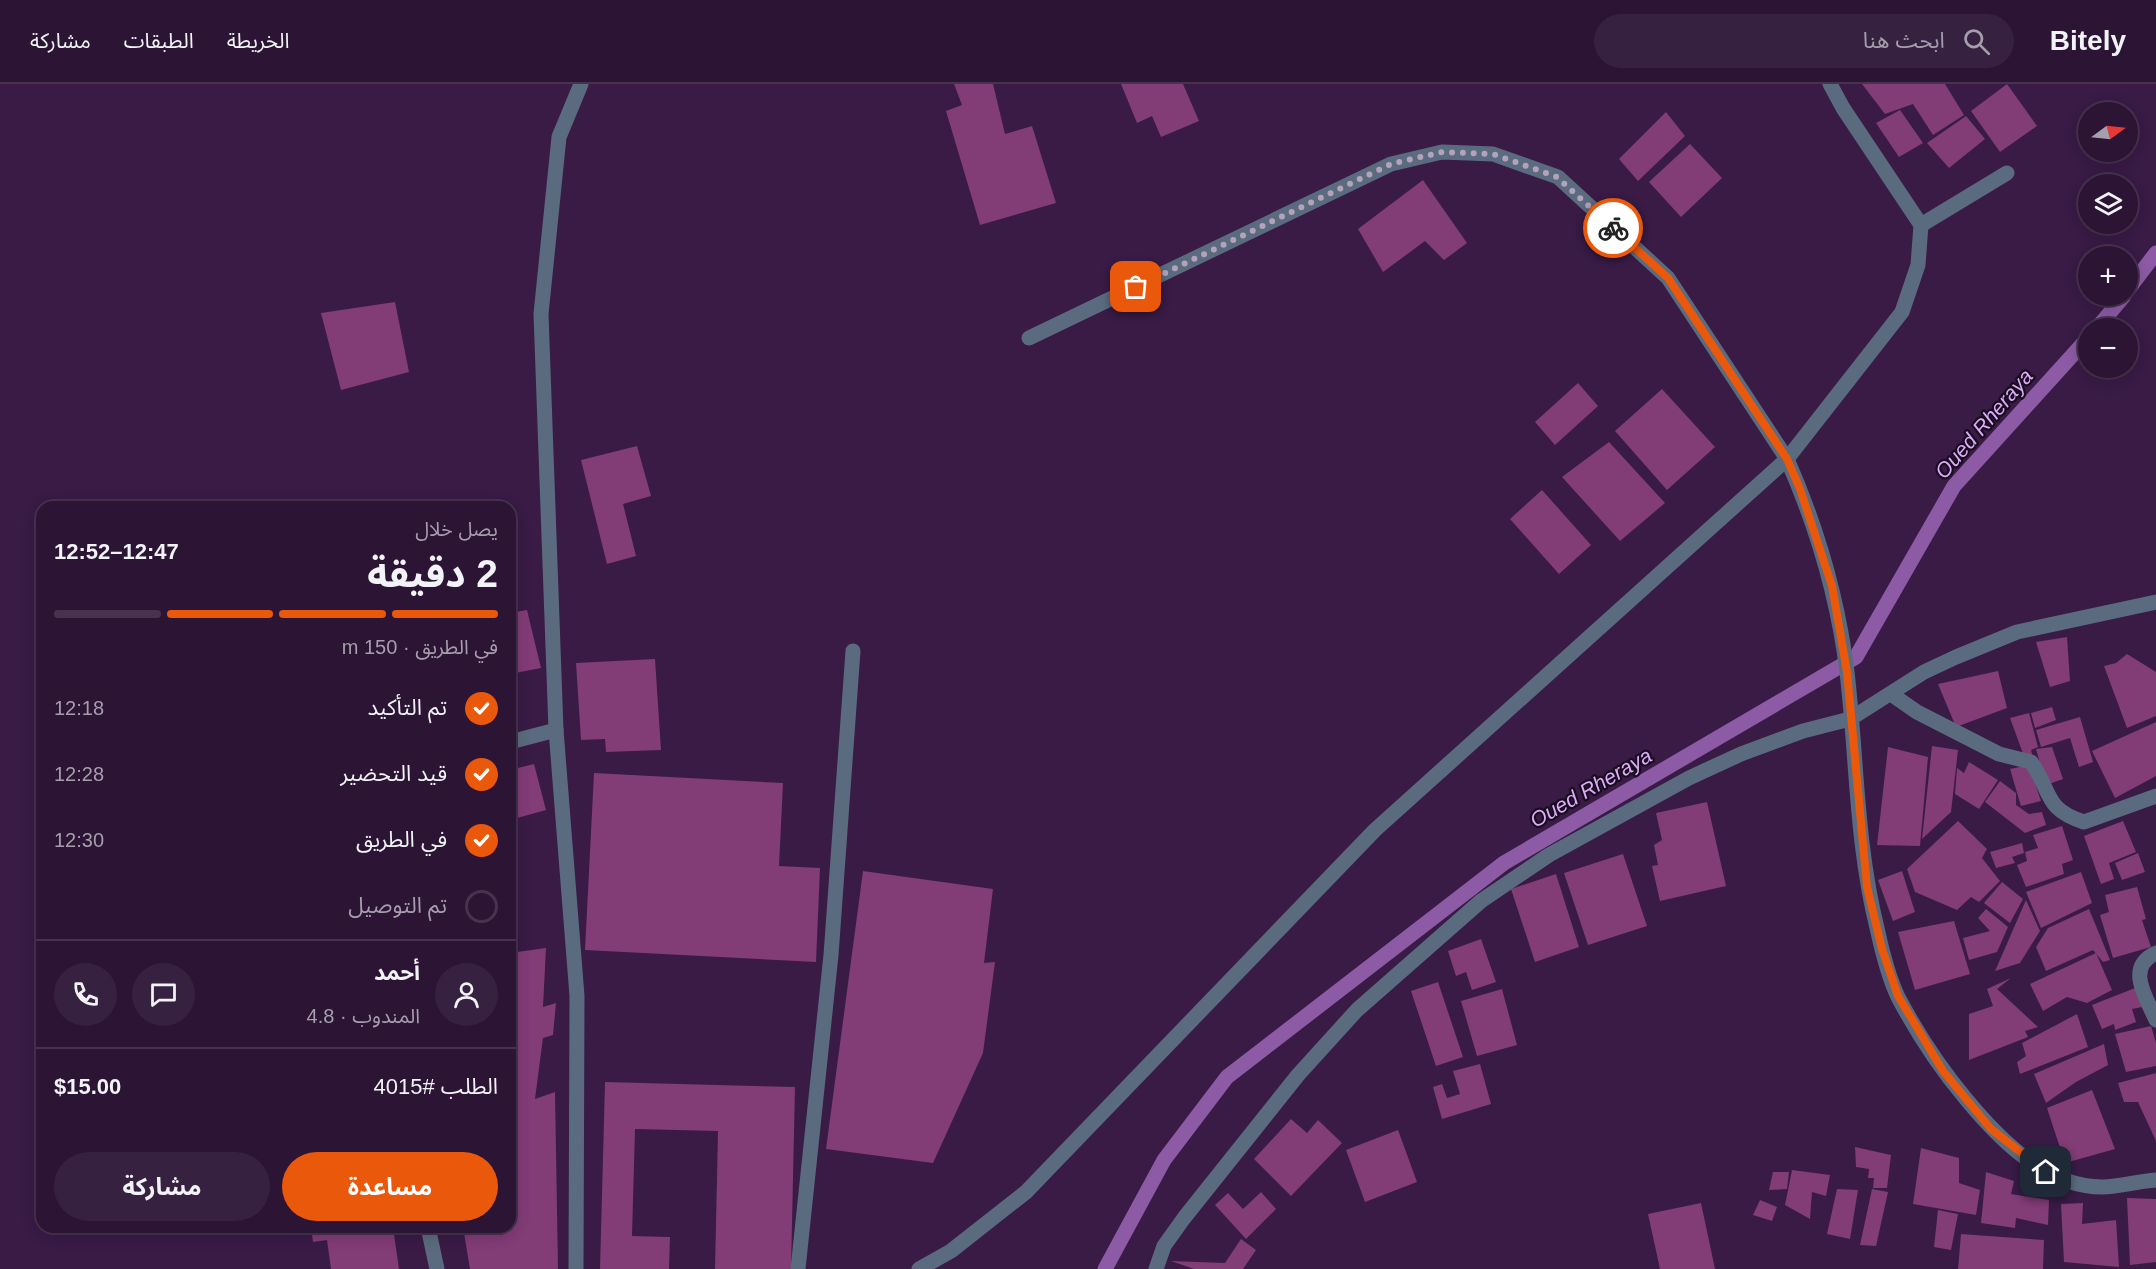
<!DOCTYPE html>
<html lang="ar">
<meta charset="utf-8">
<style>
:root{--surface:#2b1434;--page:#372140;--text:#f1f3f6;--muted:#a69eac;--line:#47334f;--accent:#ea580c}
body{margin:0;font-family:Arial,"Noto Sans Arabic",sans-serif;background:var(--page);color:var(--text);direction:rtl;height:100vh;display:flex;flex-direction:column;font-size:22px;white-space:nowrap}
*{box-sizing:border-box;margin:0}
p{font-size:20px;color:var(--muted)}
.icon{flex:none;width:33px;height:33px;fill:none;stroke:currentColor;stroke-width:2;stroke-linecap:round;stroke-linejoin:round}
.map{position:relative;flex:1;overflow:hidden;direction:ltr}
.details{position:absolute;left:36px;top:417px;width:480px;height:732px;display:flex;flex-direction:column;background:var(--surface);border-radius:18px;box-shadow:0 3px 15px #0003,0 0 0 2px var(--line);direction:rtl}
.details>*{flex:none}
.needle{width:39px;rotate:75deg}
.buttons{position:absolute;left:2078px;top:18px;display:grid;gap:12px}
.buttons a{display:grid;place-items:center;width:60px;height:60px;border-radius:50%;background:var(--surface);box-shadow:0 3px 15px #0003,0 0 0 2px var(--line);font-size:30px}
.pin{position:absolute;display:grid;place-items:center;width:51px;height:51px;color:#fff;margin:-26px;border-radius:12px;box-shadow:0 3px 9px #0006}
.courier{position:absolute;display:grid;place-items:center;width:60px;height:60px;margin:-30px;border:4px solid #ea580c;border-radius:50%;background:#fff;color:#222;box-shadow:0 2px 8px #0007}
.headline em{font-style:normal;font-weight:700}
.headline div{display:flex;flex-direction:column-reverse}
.headline{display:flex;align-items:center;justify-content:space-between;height:102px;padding:0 18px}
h1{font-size:39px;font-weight:700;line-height:45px}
.bar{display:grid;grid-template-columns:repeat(4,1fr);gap:9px 6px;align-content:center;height:72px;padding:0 18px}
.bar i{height:8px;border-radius:4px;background:var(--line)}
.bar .current{background:var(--accent)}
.bar p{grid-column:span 4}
.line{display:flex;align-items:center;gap:15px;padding:0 18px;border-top:2px solid var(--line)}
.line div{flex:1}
.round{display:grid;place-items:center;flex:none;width:63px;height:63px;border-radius:32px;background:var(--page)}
ol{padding:0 18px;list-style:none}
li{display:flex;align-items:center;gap:18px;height:66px}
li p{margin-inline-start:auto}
li .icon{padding:6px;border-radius:50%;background:var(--accent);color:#fff;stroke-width:4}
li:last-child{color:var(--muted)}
li i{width:33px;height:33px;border:3px solid var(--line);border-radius:50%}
.action{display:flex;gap:12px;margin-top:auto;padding:12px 18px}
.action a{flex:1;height:69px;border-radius:36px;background:var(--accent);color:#fff;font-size:24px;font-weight:700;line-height:69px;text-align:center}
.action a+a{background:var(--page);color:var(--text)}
header{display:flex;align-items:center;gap:36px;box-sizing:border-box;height:84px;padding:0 30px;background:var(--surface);border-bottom:2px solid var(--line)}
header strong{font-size:28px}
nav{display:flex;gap:33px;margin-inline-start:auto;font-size:21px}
.search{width:420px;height:54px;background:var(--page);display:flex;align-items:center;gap:15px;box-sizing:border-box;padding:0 21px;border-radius:33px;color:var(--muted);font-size:22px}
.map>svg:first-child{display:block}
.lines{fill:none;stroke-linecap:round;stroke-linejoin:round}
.stream{stroke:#8d5ba5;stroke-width:15}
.building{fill:#823c76}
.minor{stroke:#5b6b7f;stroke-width:15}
.done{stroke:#b4a2bc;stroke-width:6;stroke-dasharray:0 10.8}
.route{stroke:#ea580c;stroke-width:8}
.labels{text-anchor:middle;stroke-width:4.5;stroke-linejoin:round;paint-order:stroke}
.water-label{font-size:21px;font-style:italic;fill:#dfabfa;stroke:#190d20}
</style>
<header>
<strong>Bitely</strong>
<div class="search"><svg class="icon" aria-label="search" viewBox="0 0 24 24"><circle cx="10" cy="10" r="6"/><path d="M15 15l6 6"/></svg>ابحث هنا</div>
<nav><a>الخريطة</a><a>الطبقات</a><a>مشاركة</a></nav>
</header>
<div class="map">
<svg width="2156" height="1185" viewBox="0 0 2156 1185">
<rect width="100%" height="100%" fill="#391b46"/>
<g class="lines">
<g class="stream">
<polyline points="2127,207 2156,169"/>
<polyline points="2097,244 2124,212"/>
<polyline points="1105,1185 1164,1076 1227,993 1504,779 1856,573 1954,402 2088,254"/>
</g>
</g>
<g class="building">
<polygon points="954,0 993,0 1005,50 1032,42 1056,119 980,141 946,27 962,21"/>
<polygon points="1121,0 1183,0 1199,37 1161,53 1152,32 1137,39"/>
<polygon points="1862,0 1945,0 1964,31 1933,51 1913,20 1885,30"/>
<polygon points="2007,0 2037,42 2000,68 1971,27"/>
<polygon points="1900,26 1923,59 1899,73 1876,39"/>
<polygon points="1666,28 1685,52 1638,97 1619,75"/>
<polygon points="1966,32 1985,55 1949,84 1927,59"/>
<polygon points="1690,60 1722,94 1681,133 1649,98"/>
<polygon points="1423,96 1467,159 1444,176 1425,157 1383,188 1358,145"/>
<polygon points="395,218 409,288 341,306 321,229"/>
<polygon points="1578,299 1598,322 1555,361 1535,338"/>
<polygon points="1662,305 1715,363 1667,406 1615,347"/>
<polygon points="1609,358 1665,419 1620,457 1562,393"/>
<polygon points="637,362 651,412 623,420 636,472 607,480 581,376"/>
<polygon points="1542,406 1591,461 1559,490 1510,435"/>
<polygon points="527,526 541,584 510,590 510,529"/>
<polygon points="2067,553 2070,597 2050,603 2036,558"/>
<polygon points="2127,570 2156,588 2156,632 2127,644 2104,582 2116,579"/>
<polygon points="655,575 661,666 606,668 605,655 581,656 576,579"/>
<polygon points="1998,587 2007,624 1956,643 1938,600"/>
<polygon points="2052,623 2056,636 2035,644 2031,629"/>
<polygon points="2029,629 2038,663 2031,666 2033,673 2025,675 2010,634"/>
<polygon points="2080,633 2093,678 2079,683 2070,654 2041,663 2036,646"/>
<polygon points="2156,638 2156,692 2115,714 2092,667"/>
<polygon points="1932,662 1958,666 1951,728 1922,755"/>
<polygon points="1888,663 1928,673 1920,762 1877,761"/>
<polygon points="2052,663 2063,695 2046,701 2036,665"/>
<polygon points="1969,678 1998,696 1979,725 1955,710 1957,684 1964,689"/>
<polygon points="534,680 546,726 510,736 510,686"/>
<polygon points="2029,681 2041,717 2021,722 2010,685"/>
<polygon points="594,689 783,699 779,782 820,784 816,878 585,866"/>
<polygon points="2000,697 2016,709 2016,721 2029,730 2042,728 2046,741 2025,749 1985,718"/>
<polygon points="1707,718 1726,802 1660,817 1652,782 1658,781 1654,761 1662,756 1656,729"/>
<polygon points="1958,737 1987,765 1982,774 2000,797 1979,818 1971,813 1957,826 1915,808 1907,785"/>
<polygon points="2123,737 2136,768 2109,779 2114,795 2101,800 2084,752"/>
<polygon points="2062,742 2073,776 2062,780 2064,790 2026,803 2017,781 2027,777 2025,768 2038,764 2033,751"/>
<polygon points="2022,759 2024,769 2012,773 2015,779 1996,784 1990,768"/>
<polygon points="2138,769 2145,788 2122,796 2115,779"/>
<polygon points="1623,770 1647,842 1588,861 1564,789"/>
<polygon points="863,787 993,805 984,879 995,878 983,969 933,1079 826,1065"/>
<polygon points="1902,787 1915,828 1893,837 1878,796"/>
<polygon points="2081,788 2092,819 2041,844 2026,808"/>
<polygon points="1556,790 1579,863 1535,878 1511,805"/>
<polygon points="2002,798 2023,815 2010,839 1984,819"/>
<polygon points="2137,803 2146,835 2142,836 2151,863 2113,874 2100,831 2109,828 2105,811"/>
<polygon points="2026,816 2040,847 2020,879 1995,887"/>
<polygon points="1986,825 2008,843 1997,868 1969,876 1963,854 1990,847 1978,834"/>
<polygon points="2089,825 2110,876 2103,878 2093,866 2046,887 2036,863 2048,844"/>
<polygon points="1954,837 1970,890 1915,906 1898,848"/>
<polygon points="1481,855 1496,898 1472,906 1466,888 1456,892 1448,867"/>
<polygon points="546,864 543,923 556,919 553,951 543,954 535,1015 555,1008 558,1185 470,1185 463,1143 510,1143 510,869"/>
<polygon points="2096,869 2112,906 2087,919 2067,913 2043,927 2030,900"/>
<polygon points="2011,894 1997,905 2038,943 2025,947 2028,953 1969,976 1969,930 1993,922 1987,905"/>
<polygon points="1438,898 1463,973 1436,982 1411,907"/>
<polygon points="2135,904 2142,923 2132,925 2136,938 2115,946 2114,940 2102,945 2092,921"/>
<polygon points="1502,905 1517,961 1477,972 1461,917"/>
<polygon points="2077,930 2088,963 2020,990 2017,978 2026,972 2022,959"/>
<polygon points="2151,942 2156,959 2156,982 2126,988 2115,950"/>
<polygon points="2104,960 2108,981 2076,998 2046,1019 2034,990"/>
<polygon points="1480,980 1491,1020 1442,1035 1433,1003 1442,1000 1447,1014 1460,1010 1453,987"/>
<polygon points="2156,989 2156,1057 2138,1018 2124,1018 2118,999"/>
<polygon points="605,998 795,1003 791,1185 715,1185 718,1047 635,1045 632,1152 670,1153 669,1185 600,1185"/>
<polygon points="2092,1006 2115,1065 2065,1079 2047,1024"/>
<polygon points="1291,1035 1307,1049 1318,1036 1342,1059 1291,1112 1254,1075"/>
<polygon points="1398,1046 1417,1098 1365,1118 1346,1066"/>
<polygon points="1855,1063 1891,1071 1887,1104 1873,1104 1874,1094 1868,1094 1869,1085 1856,1083"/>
<polygon points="1921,1064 1959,1074 1959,1099 1980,1106 1976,1131 1913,1120"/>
<polygon points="1792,1086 1830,1091 1826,1112 1812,1108 1810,1135 1785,1121"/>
<polygon points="1773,1088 1789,1088 1787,1105 1769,1106"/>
<polygon points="1986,1088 2014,1097 2011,1110 2049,1116 2048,1141 2016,1134 2015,1144 1981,1139"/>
<polygon points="1837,1105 1858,1106 1850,1155 1827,1150"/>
<polygon points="1872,1105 1888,1108 1876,1162 1860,1161"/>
<polygon points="1261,1108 1276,1125 1246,1155 1215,1121 1228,1109 1243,1125"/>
<polygon points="2127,1114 2156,1115 2156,1178 2130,1181"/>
<polygon points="1760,1116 1777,1123 1772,1137 1753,1131"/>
<polygon points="1701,1119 1715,1185 1660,1185 1648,1130"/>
<polygon points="2083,1119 2082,1140 2116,1136 2119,1183 2064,1178 2061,1120"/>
<polygon points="1938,1126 1958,1130 1951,1166 1934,1163"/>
<polygon points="311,1143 366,1143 366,1146 393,1143 399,1185 331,1185 327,1156 313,1158"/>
<polygon points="1961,1150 2044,1156 2043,1185 1958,1185"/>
<polygon points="1241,1155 1256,1166 1243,1185 1194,1185 1171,1177 1225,1179"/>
</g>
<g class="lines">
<g class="minor">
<polyline points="1921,141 2007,89"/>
<path d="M1029 254 1391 80 1442 68 1493 70 1558 93 1668 194 1787 375C1817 443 1838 515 1847 588 1857 674 1856 760 1877 844 1882 867 1888 892 1898 913 1917 949 1940 984 1966 1015 1999 1055 2046 1103 2102 1103 2120 1103 2138 1097 2156 1096"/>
<path d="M1891 610 1917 628 1999 670 2031 678C2052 707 2043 725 2084 738L2156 712"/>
<polyline points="510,658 556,646"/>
<path d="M2156 869C2125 883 2146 913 2156 936"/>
<polyline points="428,1143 437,1185"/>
<polyline points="576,1185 577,912 556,646 541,230 559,53 581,0"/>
<polyline points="798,1185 831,871 853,567"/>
<polyline points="919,1185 951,1167 1026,1108 1375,746 1787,375 1902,228 1918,181 1921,141 1843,24 1830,0"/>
<polyline points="1156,1185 1164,1162 1184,1134 1298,991 1357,926 1481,817 1549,771 1689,694 1741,670 1803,647 1850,635 1924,588 1956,573 2017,548 2156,518"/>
</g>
</g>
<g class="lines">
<polyline class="done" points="1136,203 1391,80 1442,68 1493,70 1557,93 1613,144"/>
<polyline class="route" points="1613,144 1668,194 1787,375 1800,405 1832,502 1847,588 1867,803 1882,865 1898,912 1943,987 1991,1045 2046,1088"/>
</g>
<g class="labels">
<g class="water-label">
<text transform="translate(1984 340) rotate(-49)" y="7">Oued Rheraya</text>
<text transform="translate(1591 704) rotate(-30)" y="7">Oued Rheraya</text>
</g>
</g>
</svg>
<div class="buttons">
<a><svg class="needle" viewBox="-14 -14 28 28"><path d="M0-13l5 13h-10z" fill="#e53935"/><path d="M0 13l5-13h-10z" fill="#a69eac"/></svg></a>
<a><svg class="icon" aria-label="layers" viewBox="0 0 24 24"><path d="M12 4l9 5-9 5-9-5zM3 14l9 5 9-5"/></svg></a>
<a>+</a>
<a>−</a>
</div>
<div class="pin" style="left:1136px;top:203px;background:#ea580c"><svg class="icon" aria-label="bag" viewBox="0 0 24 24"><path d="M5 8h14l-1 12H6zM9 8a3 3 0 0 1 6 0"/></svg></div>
<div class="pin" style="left:2046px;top:1088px;background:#1f2937"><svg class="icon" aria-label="home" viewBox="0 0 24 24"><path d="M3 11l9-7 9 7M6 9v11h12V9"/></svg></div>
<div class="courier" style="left:1613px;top:144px"><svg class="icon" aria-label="bike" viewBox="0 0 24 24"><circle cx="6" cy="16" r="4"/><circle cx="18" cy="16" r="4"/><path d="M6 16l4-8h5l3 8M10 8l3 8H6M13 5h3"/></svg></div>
<section class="details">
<div class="headline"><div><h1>2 دقيقة</h1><p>يصل خلال</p></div><em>12:47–12:52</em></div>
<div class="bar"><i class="current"></i><i class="current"></i><i class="current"></i><i></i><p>في الطريق · 150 m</p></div>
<ol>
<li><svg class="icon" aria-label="check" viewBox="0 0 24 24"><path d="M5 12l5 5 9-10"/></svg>تم التأكيد<p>12:18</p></li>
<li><svg class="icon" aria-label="check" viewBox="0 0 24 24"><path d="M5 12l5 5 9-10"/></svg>قيد التحضير<p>12:28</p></li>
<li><svg class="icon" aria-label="check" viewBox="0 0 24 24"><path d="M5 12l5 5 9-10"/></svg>في الطريق<p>12:30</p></li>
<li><i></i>تم التوصيل</li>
</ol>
<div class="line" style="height:108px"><a class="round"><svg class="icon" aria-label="person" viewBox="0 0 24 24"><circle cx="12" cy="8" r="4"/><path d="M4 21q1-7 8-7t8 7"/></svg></a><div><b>أحمد</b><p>المندوب · 4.8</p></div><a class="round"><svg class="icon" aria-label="chat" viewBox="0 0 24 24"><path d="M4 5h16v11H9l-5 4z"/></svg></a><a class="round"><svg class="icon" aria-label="phone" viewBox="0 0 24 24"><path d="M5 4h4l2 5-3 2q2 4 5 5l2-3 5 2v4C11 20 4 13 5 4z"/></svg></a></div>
<div class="line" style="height:78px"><div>الطلب #4015</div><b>$15.00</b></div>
<div class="action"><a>مساعدة</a><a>مشاركة</a></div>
</section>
</div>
